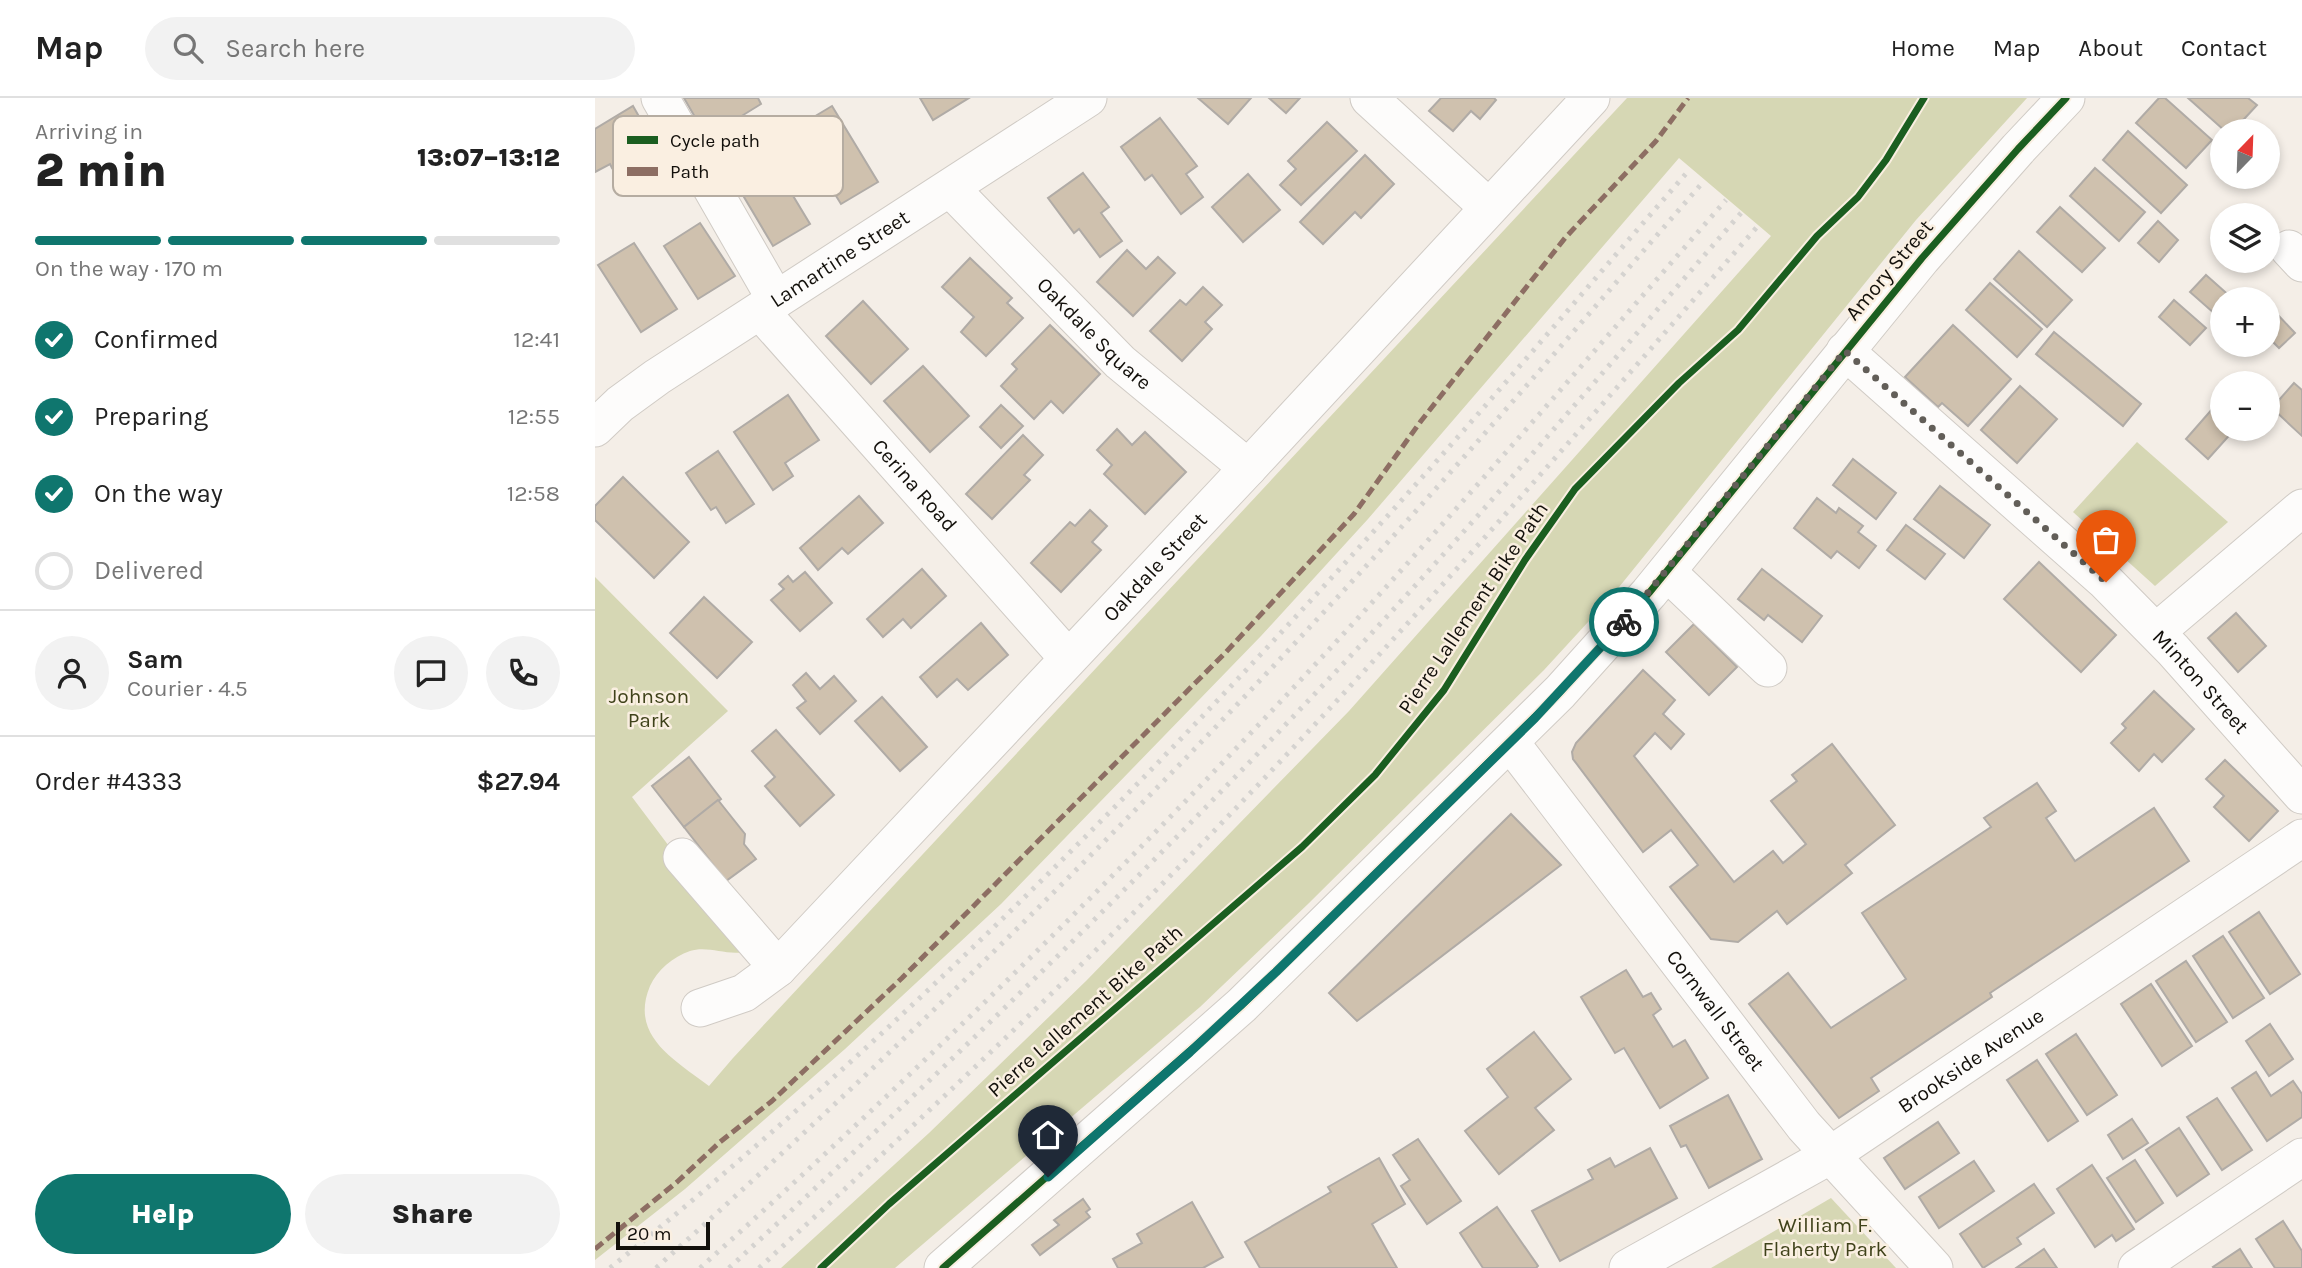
<!DOCTYPE html>
<meta charset="utf-8">
<style>
:root{--surface:#fff;--page:#f2f2f2;--text:#222;--muted:#767676;--line:#e0e0e0;--accent:#0f766e}
body{margin:0;font-family:Karla,sans-serif;background:var(--page);color:var(--text);height:100vh;display:flex;flex-direction:column;font-size:26px;white-space:nowrap}
*{box-sizing:border-box;margin:0}
p{font-size:23px;color:var(--muted)}
.icon{flex:none;width:38px;height:38px;fill:none;stroke:currentColor;stroke-width:2;stroke-linecap:round;stroke-linejoin:round}
.map{position:relative;flex:1;overflow:hidden}
.panel{display:flex;flex-direction:column;background:var(--surface);width:595px}
.panel>*{flex:none}
.needle{width:46px;rotate:23deg}
.fabs{position:absolute;left:1615px;top:21px;display:grid;gap:14px}
.fabs a{display:grid;place-items:center;width:70px;height:70px;border-radius:50%;background:var(--surface);box-shadow:0 4px 10px #0003;font-size:35px}
.scale{position:absolute;left:21px;bottom:18px;width:94px;box-sizing:border-box;padding-left:7px;border:4px solid #13100b;border-top:0;font-size:19px;line-height:24px;white-space:nowrap;color:#13100b;-webkit-text-stroke:5px #faefe1;paint-order:stroke}
.pin{position:absolute;display:grid;place-items:center;width:60px;height:60px;color:#fff;margin:-72px -30px;border-radius:50% 50% 50% 0;rotate:-45deg;box-shadow:0 0 7px #0007}
.pin .icon{rotate:45deg}
.courier{position:absolute;display:grid;place-items:center;width:70px;height:70px;margin:-35px;border:5px solid #0f766e;border-radius:50%;background:#fff;color:#222;box-shadow:0 2px 9px #0007}
.head em{font-style:normal;font-weight:800}
.head div{display:flex;flex-direction:column-reverse}
.head{display:flex;align-items:center;justify-content:space-between;height:119px;padding:0 35px}
h1{font-size:46px;font-weight:800;line-height:52px}
.bar{display:grid;grid-template-columns:repeat(4,1fr);gap:10px 7px;align-content:center;height:84px;padding:0 35px}
.bar i{height:9px;border-radius:5px;background:var(--line)}
.bar .current{background:var(--accent)}
.bar p{grid-column:span 4}
.line{display:flex;align-items:center;gap:18px;padding:0 35px;border-top:2px solid var(--line)}
.line div{flex:1}
.round{display:grid;place-items:center;flex:none;width:74px;height:74px;border-radius:37px;background:var(--page)}
ol{padding:0 35px;list-style:none}
li{display:flex;align-items:center;gap:21px;height:77px}
li p{margin-inline-start:auto}
li .icon{padding:7px;border-radius:50%;background:var(--accent);color:#fff;stroke-width:4}
li:last-child{color:var(--muted)}
li i{width:38px;height:38px;border:4px solid var(--line);border-radius:50%}
.primary-button{display:flex;gap:14px;margin-top:auto;padding:14px 35px}
.primary-button a{flex:1;height:80px;border-radius:42px;background:var(--accent);color:#fff;font-size:28px;font-weight:800;line-height:80px;text-align:center}
.primary-button a+a{background:var(--page);color:var(--text)}
header{display:flex;align-items:center;gap:42px;box-sizing:border-box;height:98px;padding:0 35px;background:var(--surface);border-bottom:2px solid var(--line)}
header strong{font-size:33px}
nav{display:flex;gap:38px;margin-inline-start:auto;font-size:24px}
.search{width:490px;height:63px;background:var(--page);display:flex;align-items:center;gap:18px;box-sizing:border-box;padding:0 24px;border-radius:38px;color:var(--muted);font-size:26px}
main{display:flex;flex:1;min-height:0}
.map>svg:first-child{display:block}
.green{fill:#d6d7b4}
.building{fill:#cfc1ae;stroke:#b0aba6;stroke-width:2}
.lines{fill:none;stroke-linecap:round;stroke-linejoin:round}
.minor-casing{stroke:#d0cbc5;stroke-width:39}
.minor{stroke:#fdfcfb;stroke-width:37}
.rail{stroke:#d5d3d0;stroke-width:5;stroke-dasharray:3.5 7;stroke-linecap:butt}
.quiet{stroke:#8d6e63;stroke-width:5;stroke-dasharray:10 5;stroke-linecap:butt}
.cycleway-casing{stroke:#faefe1;stroke-width:11}
.cycleway{stroke:#1b5e20;stroke-width:7}
.done{stroke:#625e58;stroke-width:7;stroke-dasharray:0 12.6}
.route{stroke:#0f766e;stroke-width:9}
.labels{text-anchor:middle;stroke-width:5;stroke-linejoin:round;paint-order:stroke}
.street-label{font-size:21px;fill:#13100b;stroke:#faefe1}
.park-label{font-size:21px;fill:#3f421a;stroke:#faefe1}
.key{fill:#faefe1;stroke:#b5aca1;stroke-width:2}
.key-label{font-size:19px;fill:#13100b}
</style>
<header>
<strong>Map</strong>
<div class="search"><svg class="icon" aria-label="search" viewBox="0 0 24 24"><circle cx="10" cy="10" r="6"/><path d="M15 15l6 6"/></svg>Search here</div>
<nav><a>Home</a><a>Map</a><a>About</a><a>Contact</a></nav>
</header>
<main>
<section class="panel">
<div class="head"><div><h1>2 min</h1><p>Arriving in</p></div><em>13:07–13:12</em></div>
<div class="bar"><i class="current"></i><i class="current"></i><i class="current"></i><i></i><p>On the way · 170 m</p></div>
<ol>
<li><svg class="icon" aria-label="check" viewBox="0 0 24 24"><path d="M5 12l5 5 9-10"/></svg>Confirmed<p>12:41</p></li>
<li><svg class="icon" aria-label="check" viewBox="0 0 24 24"><path d="M5 12l5 5 9-10"/></svg>Preparing<p>12:55</p></li>
<li><svg class="icon" aria-label="check" viewBox="0 0 24 24"><path d="M5 12l5 5 9-10"/></svg>On the way<p>12:58</p></li>
<li><i></i>Delivered</li>
</ol>
<div class="line" style="height:126px"><a class="round"><svg class="icon" aria-label="person" viewBox="0 0 24 24"><circle cx="12" cy="8" r="4"/><path d="M4 21q1-7 8-7t8 7"/></svg></a><div><b>Sam</b><p>Courier · 4.5</p></div><a class="round"><svg class="icon" aria-label="chat" viewBox="0 0 24 24"><path d="M4 5h16v11H9l-5 4z"/></svg></a><a class="round"><svg class="icon" aria-label="phone" viewBox="0 0 24 24"><path d="M5 4h4l2 5-3 2q2 4 5 5l2-3 5 2v4C11 20 4 13 5 4z"/></svg></a></div>
<div class="line" style="height:91px"><div>Order #4333</div><b>$27.94</b></div>
<div class="primary-button"><a>Help</a><a>Share</a></div>
</section>
<div class="map">
<svg width="1707" height="1170" viewBox="0 0 1707 1170">
<rect width="100%" height="100%" fill="#f4eee7"/>
<g class="green">
<path d="M1032 0H1432L1321 122 1016 499 949 572 713 806 605 909 300 1170H186L334 1035 491 883 754 613 1176 138 1084 60 773 421 666 538 406 806 250 951 90 1091 0 1162V479L133 613 37 699 153 853C133 859 114 847 95 853 78 859 62 872 55 888 34 938 80 962 114 988L138 960Z"/>
<polygon points="1542,344 1633,424 1560,488 1478,414"/>
<polygon points="1236,1100 1301,1170 1116,1170"/>
</g>
<g class="building">
<polygon points="89,0 163,0 166,6 132,27 135,33 115,45"/>
<polygon points="325,0 374,0 338,22"/>
<polygon points="603,0 656,0 633,26"/>
<polygon points="674,0 705,0 691,15"/>
<polygon points="846,0 899,0 901,2 885,21 876,13 858,33 834,13"/>
<polygon points="1564,0 1570,0 1617,42 1591,70 1541,25"/>
<polygon points="1593,0 1653,0 1662,7 1638,33 1630,33"/>
<polygon points="38,8 55,38 31,52 36,59 17,70 15,66 0,74 0,31"/>
<polygon points="237,8 283,84 246,106 212,51 224,43 212,23"/>
<polygon points="565,20 602,68 591,76 608,99 586,116 557,77 550,82 526,49"/>
<polygon points="732,24 762,53 706,107 685,87 701,71 693,63"/>
<polygon points="1533,33 1592,87 1566,115 1508,62"/>
<polygon points="160,40 183,80 186,78 215,126 178,148 149,99 154,96 131,57"/>
<polygon points="770,57 799,86 766,120 760,114 728,146 705,124"/>
<polygon points="1500,70 1550,114 1524,143 1475,98"/>
<polygon points="488,75 514,109 506,115 527,143 505,159 484,131 479,135 453,100"/>
<polygon points="653,76 685,112 648,144 617,109"/>
<polygon points="1465,109 1510,150 1487,174 1442,134"/>
<polygon points="1563,123 1583,142 1564,164 1543,145"/>
<polygon points="105,125 140,178 103,201 69,148"/>
<polygon points="39,145 82,211 46,234 3,167"/>
<polygon points="532,152 551,171 563,159 580,175 538,218 502,184"/>
<polygon points="1424,153 1477,202 1452,229 1399,181"/>
<polygon points="375,160 417,200 412,205 428,220 391,258 366,234 379,219 347,189"/>
<polygon points="1611,177 1638,201 1628,201 1628,223 1595,194"/>
<polygon points="1395,185 1447,231 1422,259 1371,212"/>
<polygon points="608,189 627,207 610,224 617,231 587,263 555,233 585,202 591,207"/>
<polygon points="1579,202 1611,230 1595,247 1564,219"/>
<polygon points="268,203 313,251 276,286 231,238"/>
<polygon points="1683,217 1700,235 1684,250 1673,239 1673,226"/>
<polygon points="455,227 505,276 468,315 456,303 439,321 406,288 422,271 417,266"/>
<polygon points="1358,227 1416,281 1373,328 1347,305 1343,309 1310,279"/>
<polygon points="1459,234 1546,306 1528,328 1441,256"/>
<polygon points="328,268 374,318 335,354 289,303"/>
<polygon points="1699,285 1707,292 1707,338 1677,310"/>
<polygon points="1425,288 1462,321 1422,365 1386,332"/>
<polygon points="193,297 224,342 190,365 198,378 178,392 139,334"/>
<polygon points="406,307 428,328 406,350 385,329"/>
<polygon points="1619,309 1628,317 1628,331 1640,331 1613,361 1591,341"/>
<polygon points="522,331 537,347 550,334 591,374 550,416 509,376 517,367 502,352"/>
<polygon points="428,337 448,357 429,377 435,382 397,421 371,396"/>
<polygon points="123,353 159,406 131,425 121,409 116,412 91,375"/>
<polygon points="1258,361 1301,395 1281,421 1238,387"/>
<polygon points="28,379 94,444 59,480 0,422 0,408"/>
<polygon points="1345,388 1395,427 1369,460 1319,421"/>
<polygon points="264,398 288,425 253,456 247,450 223,472 205,450"/>
<polygon points="1222,400 1241,415 1244,410 1268,428 1263,434 1281,448 1264,470 1242,453 1236,460 1199,430"/>
<polygon points="495,412 512,428 497,444 506,452 466,494 436,465 475,424 480,428"/>
<polygon points="1311,427 1350,456 1330,481 1292,452"/>
<polygon points="1444,464 1521,537 1486,574 1409,501"/>
<polygon points="327,471 351,498 316,530 308,521 288,539 272,521"/>
<polygon points="1167,471 1227,518 1207,544 1173,517 1169,522 1143,501"/>
<polygon points="210,474 237,505 205,533 176,502 189,491 184,486 193,478 198,484"/>
<polygon points="109,499 157,544 122,580 75,535"/>
<polygon points="1641,515 1671,548 1643,574 1613,540"/>
<polygon points="386,525 413,557 373,592 362,581 342,599 325,579"/>
<polygon points="1099,526 1142,569 1114,597 1071,554"/>
<polygon points="1048,572 1080,602 1068,616 1089,636 1076,651 1060,635 1039,658 1139,784 1178,753 1188,765 1211,746 1176,703 1202,683 1197,677 1237,646 1300,727 1250,767 1257,775 1192,826 1182,813 1143,844 1116,841 1075,789 1103,767 1076,732 1048,754 978,661 977,654 981,645"/>
<polygon points="211,575 225,591 239,578 261,603 225,636 202,610 211,603 198,587"/>
<polygon points="1559,593 1599,631 1567,664 1559,656 1544,673 1516,645 1531,630 1527,626"/>
<polygon points="287,599 332,649 305,673 260,623"/>
<polygon points="181,632 239,697 205,728 170,688 180,679 157,653"/>
<polygon points="94,659 126,701 89,729 57,688"/>
<polygon points="1630,662 1683,713 1654,743 1619,709 1629,698 1611,681"/>
<polygon points="1442,685 1461,713 1451,720 1480,763 1559,710 1594,763 1395,895 1397,899 1276,980 1284,993 1244,1020 1154,906 1193,875 1236,930 1311,881 1267,815 1396,729 1389,720"/>
<polygon points="123,702 150,736 149,746 161,761 131,783 89,729"/>
<polygon points="916,716 966,767 762,923 734,895"/>
<polygon points="1664,814 1705,876 1675,896 1634,834"/>
<polygon points="1628,838 1669,900 1638,920 1598,858"/>
<polygon points="1591,863 1632,924 1601,944 1561,883"/>
<polygon points="1031,872 1048,899 1056,895 1066,911 1058,917 1078,949 1090,942 1113,980 1065,1010 1029,950 1020,955 986,899"/>
<polygon points="1556,886 1597,948 1567,968 1526,906"/>
<polygon points="1675,926 1698,961 1674,978 1651,943"/>
<polygon points="939,934 976,981 940,1010 959,1032 904,1076 870,1033 913,999 892,971"/>
<polygon points="1481,936 1522,997 1492,1017 1451,956"/>
<polygon points="1442,962 1483,1023 1453,1043 1412,982"/>
<polygon points="1661,974 1676,998 1698,983 1707,996 1707,1019 1672,1043 1637,990"/>
<polygon points="1133,997 1167,1061 1114,1090 1091,1047 1086,1049 1075,1028"/>
<polygon points="1622,1000 1657,1052 1627,1072 1592,1019"/>
<polygon points="1537,1021 1553,1045 1528,1061 1513,1037"/>
<polygon points="1343,1024 1364,1055 1310,1091 1289,1060"/>
<polygon points="1584,1030 1614,1076 1582,1098 1551,1052"/>
<polygon points="823,1041 866,1103 832,1126 806,1088 815,1082 798,1057"/>
<polygon points="1055,1050 1082,1100 965,1163 937,1113 998,1081 993,1072 1015,1060 1020,1069"/>
<polygon points="784,1060 810,1106 777,1126 802,1170 665,1170 650,1144 736,1094 733,1089"/>
<polygon points="1540,1062 1568,1105 1541,1124 1512,1080"/>
<polygon points="1379,1063 1399,1093 1344,1130 1324,1099"/>
<polygon points="1497,1067 1539,1131 1521,1143 1517,1137 1500,1149 1462,1091"/>
<polygon points="1439,1086 1459,1115 1422,1140 1426,1146 1388,1170 1365,1136"/>
<polygon points="488,1101 495,1111 491,1114 495,1119 445,1157 437,1147 464,1127 459,1122"/>
<polygon points="597,1104 628,1159 608,1170 523,1170 518,1161 547,1145 542,1136"/>
<polygon points="902,1109 943,1168 941,1170 888,1170 865,1135"/>
<polygon points="1688,1123 1707,1153 1707,1170 1680,1170 1661,1141"/>
<polygon points="1449,1151 1462,1170 1421,1170"/>
<polygon points="1645,1151 1657,1170 1619,1170 1618,1169"/>
</g>
<g class="lines">
<defs>
<g id="minor">
<polyline points="65,0 181,202"/>
<polyline points="774,0 893,109"/>
<path id="s1" d="M355 90 525 264 653 370"/>
<polyline points="1694,151 1707,165"/>
<path id="s2" d="M165 213 473 560"/>
<path id="s3" d="M1250 253 1511 484 1578 552 1707 697"/>
<path id="s4" d="M0 330 25 306 62 279 493 0"/>
<polyline points="1072,474 1173,570"/>
<polyline points="1561,534 1707,410"/>
<path id="s5" d="M915 644 1209 1028 1339 1170"/>
<polyline points="87,759 183,870"/>
<path id="s6" d="M105 910 149 895 183 870 653 370 996 0"/>
<polyline points="348,1170 647,907 965,594 1054,495 1327,160 1423,51 1471,0"/>
<path id="s7" d="M1033 1170 1234 1058 1707 740"/>
<polyline points="1542,1170 1707,1059"/>
</g>
</defs>
<use href="#minor" class="minor-casing"/>
<use href="#minor" class="minor"/>
<g class="rail">
<path d="M15 1170C311 932 578 659 831 375 920 275 1007 172 1095 71"/>
<path d="M61 1170C293 962 516 744 727 516 858 375 983 228 1109 83"/>
<path d="M105 1170C330 968 547 755 752 532 881 391 1005 246 1131 102"/>
<path d="M134 1170C351 971 561 766 762 551 894 409 1019 261 1146 115"/>
<path d="M164 1170C319 1028 473 884 619 733 807 538 984 333 1162 129"/>
</g>
<polyline class="quiet" points="0,1151 82,1084 125,1044 177,1003 307,880 631,554 759,416 826,323 970,140 1061,43 1093,0"/>
<defs>
<g id="cycleway">
<polyline points="226,1170 294,1106 707,749 780,677 849,592 930,462 980,391 1084,285 1143,232 1222,138 1263,99 1291,62 1329,0"/>
<polyline points="348,1170 647,907 965,594 1054,495 1327,160 1423,51 1471,0"/>
</g>
</defs>
<use href="#cycleway" class="cycleway-casing"/>
<use href="#cycleway" class="cycleway"/>
</g>
<g class="lines">
<polyline class="done" points="1029,524 1250,253 1511,484"/>
<polyline class="route" points="453,1079 595,954 681,874 940,620 1029,524"/>
</g>
<g class="labels">
<g class="street-label">
<text dy="7" stroke="none"><textPath href="#s4" startOffset="298">Lamartine Street</textPath></text>
<text transform="translate(1294 172) rotate(-50)" y="7">Amory Street</text>
<text dy="7" stroke="none"><textPath href="#s1" startOffset="205">Oakdale Square</textPath></text>
<text dy="7" stroke="none"><textPath href="#s2" startOffset="233">Cerina Road</textPath></text>
<text dy="7" stroke="none"><textPath href="#s6" startOffset="639">Oakdale Street</textPath></text>
<text transform="translate(878 510) rotate(-56)" y="7">Pierre Lallement Bike Path</text>
<text dy="7" stroke="none"><textPath href="#s3" startOffset="486">Minton Street</textPath></text>
<text dy="7" stroke="none"><textPath href="#s5" startOffset="338">Cornwall Street</textPath></text>
<text transform="translate(490 913) rotate(-41)" y="7">Pierre Lallement Bike Path</text>
<text dy="7" stroke="none"><textPath href="#s7" startOffset="401">Brookside Avenue</textPath></text>
</g>
<g class="park-label">
<text x="54" y="605">Johnson<tspan x="54" dy="24">Park</tspan></text>
<text x="1230" y="1134">William F.<tspan x="1230" dy="24">Flaherty Park</tspan></text>
</g>
</g>
<rect x="18" y="18" width="230" height="80" rx="10" class="key"/>
<rect x="32" y="38" width="31" height="8" fill="#1b5e20"/>
<rect x="32" y="69" width="31" height="9" fill="#8d6e63"/>
<g class="key-label">
<text x="75" y="49">Cycle path</text>
<text x="75" y="80">Path</text>
</g>
</svg>
<div class="fabs">
<a><svg class="needle" viewBox="-14 -14 28 28"><path d="M0-13l5 13h-10z" fill="#e53935"/><path d="M0 13l5-13h-10z" fill="#767676"/></svg></a>
<a><svg class="icon" aria-label="layers" viewBox="0 0 24 24"><path d="M12 4l9 5-9 5-9-5zM3 14l9 5 9-5"/></svg></a>
<a>+</a>
<a>−</a>
</div>
<div class="scale">20 m</div>
<div class="pin" style="left:1511px;top:484px;background:#ea580c"><svg class="icon" aria-label="bag" viewBox="0 0 24 24"><path d="M5 8h14l-1 12H6zM9 8a3 3 0 0 1 6 0"/></svg></div>
<div class="pin" style="left:453px;top:1079px;background:#1f2937"><svg class="icon" aria-label="home" viewBox="0 0 24 24"><path d="M3 11l9-7 9 7M6 9v11h12V9"/></svg></div>
<div class="courier" style="left:1029px;top:524px"><svg class="icon" aria-label="bike" viewBox="0 0 24 24"><circle cx="6" cy="16" r="4"/><circle cx="18" cy="16" r="4"/><path d="M6 16l4-8h5l3 8M10 8l3 8H6M13 5h3"/></svg></div>
</div>
</main>
